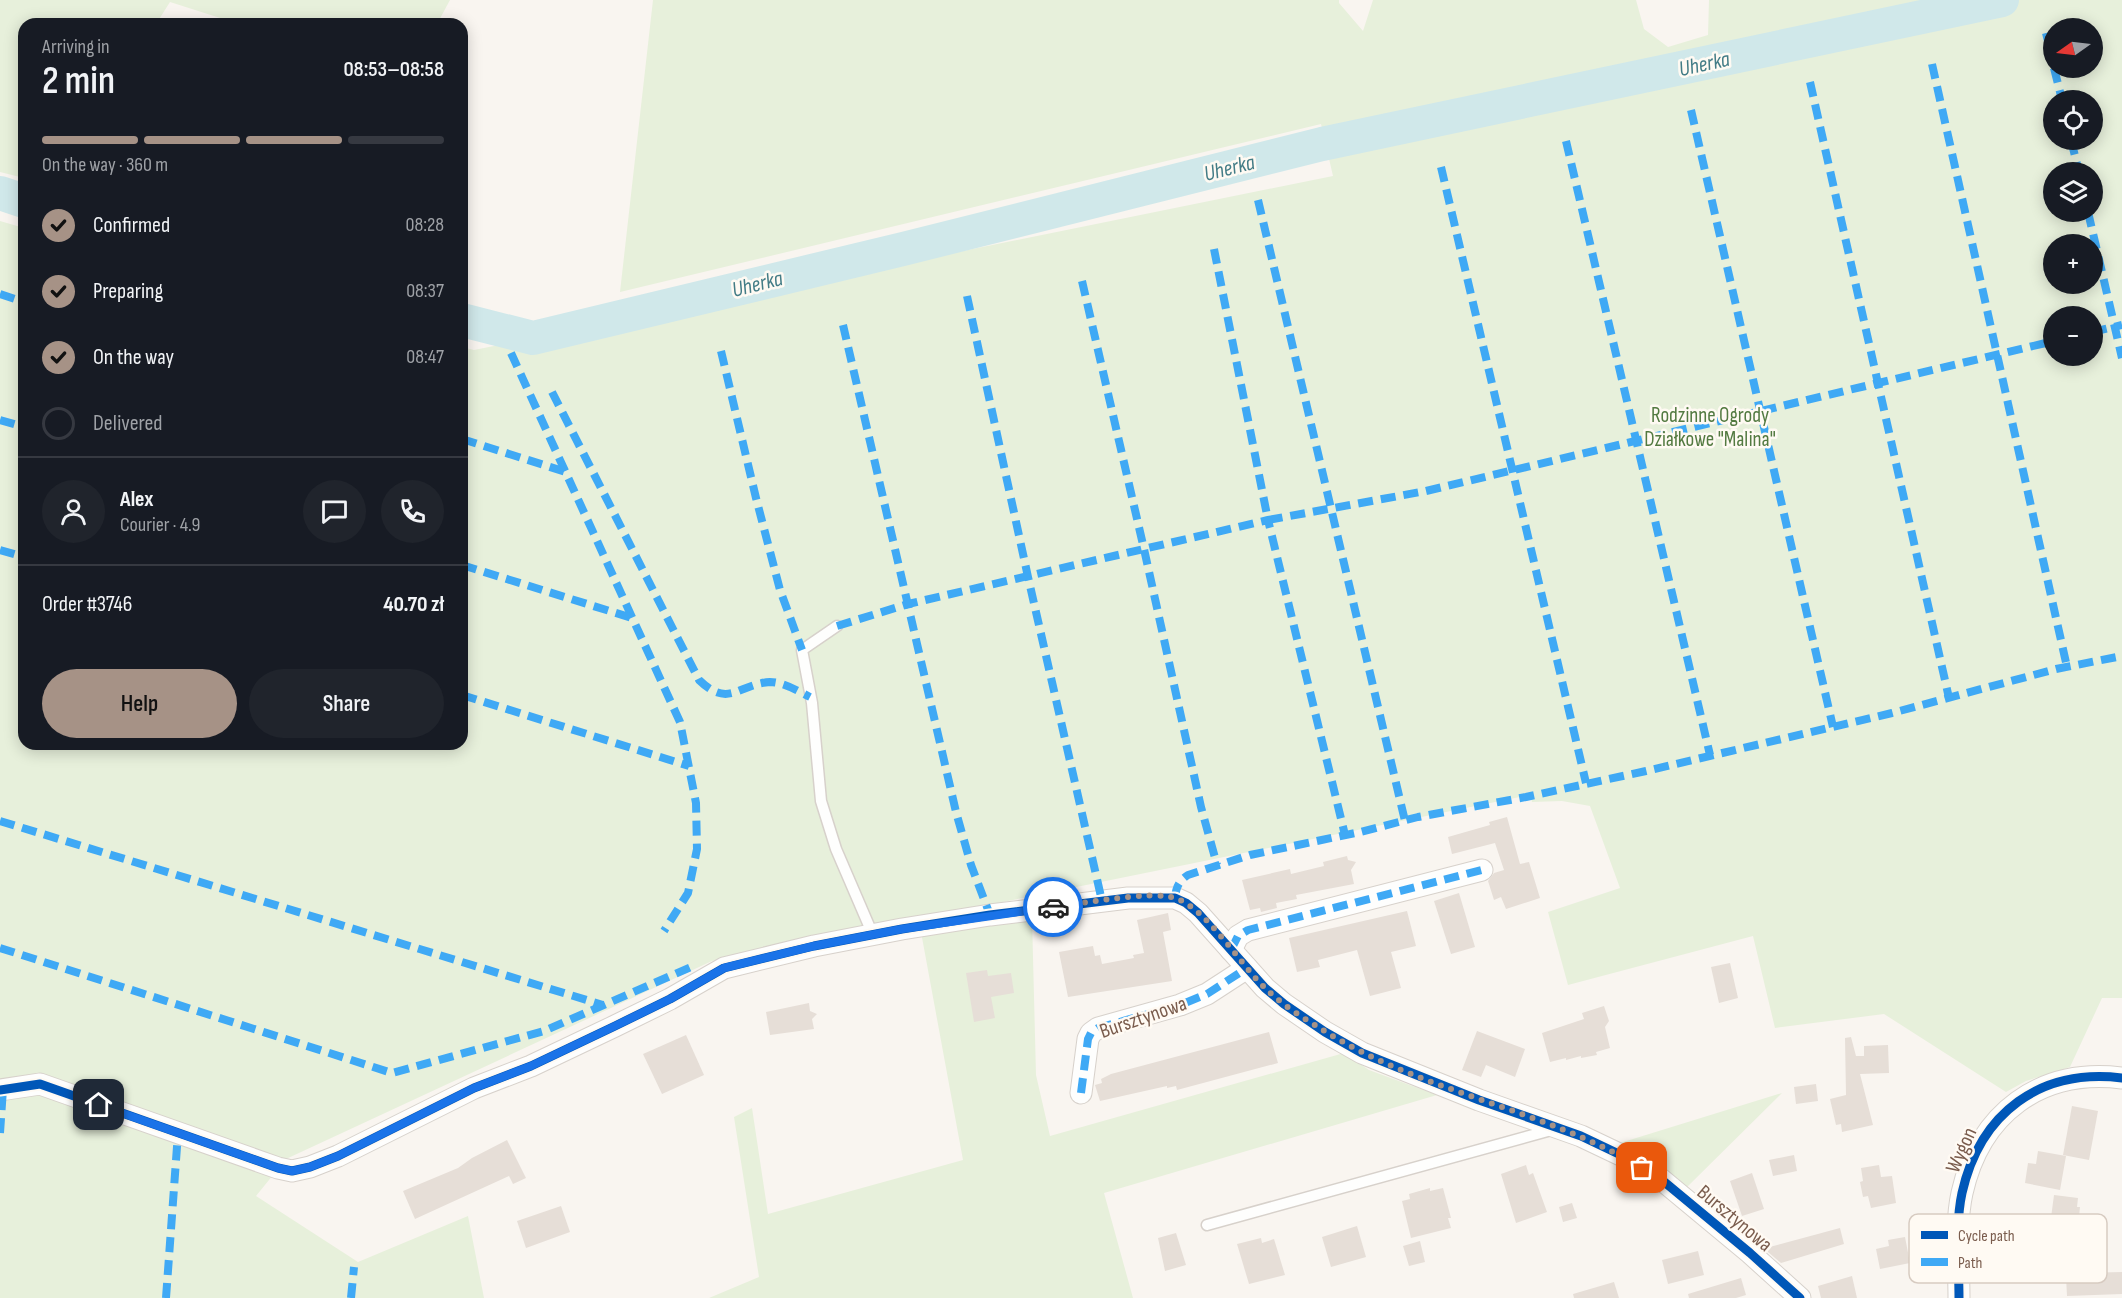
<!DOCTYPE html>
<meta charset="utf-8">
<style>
:root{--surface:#171b24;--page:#20242c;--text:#f1f3f6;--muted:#9ea1a6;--line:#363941;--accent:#a69286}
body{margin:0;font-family:"Sofia Sans Condensed",sans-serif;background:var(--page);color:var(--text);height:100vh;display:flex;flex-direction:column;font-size:22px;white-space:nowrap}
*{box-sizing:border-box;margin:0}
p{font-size:20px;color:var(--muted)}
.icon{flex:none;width:33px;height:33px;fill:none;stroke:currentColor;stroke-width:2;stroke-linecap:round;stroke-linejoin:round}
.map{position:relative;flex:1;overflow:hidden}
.details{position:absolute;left:18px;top:18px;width:450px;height:732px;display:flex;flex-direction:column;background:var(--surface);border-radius:18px;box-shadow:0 3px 15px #0003}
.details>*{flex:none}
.needle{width:39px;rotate:256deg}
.fabs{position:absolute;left:2043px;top:18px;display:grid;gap:12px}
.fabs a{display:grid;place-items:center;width:60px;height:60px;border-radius:50%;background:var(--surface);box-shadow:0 3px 15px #0003;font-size:30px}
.pin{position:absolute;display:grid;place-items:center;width:51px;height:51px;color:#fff;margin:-26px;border-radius:12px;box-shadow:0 3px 9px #0006}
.courier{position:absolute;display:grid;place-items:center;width:60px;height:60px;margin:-30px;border:4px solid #1a73e8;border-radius:50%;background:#fff;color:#222;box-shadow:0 2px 8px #0007}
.summary em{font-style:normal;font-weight:600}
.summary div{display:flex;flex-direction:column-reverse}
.summary{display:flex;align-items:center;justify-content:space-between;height:102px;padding:0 24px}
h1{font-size:39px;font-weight:600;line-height:45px}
.bar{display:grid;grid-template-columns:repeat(4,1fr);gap:9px 6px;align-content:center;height:72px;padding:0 24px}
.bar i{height:8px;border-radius:4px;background:var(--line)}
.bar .active{background:var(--accent)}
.bar p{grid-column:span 4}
.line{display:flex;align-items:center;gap:15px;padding:0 24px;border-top:2px solid var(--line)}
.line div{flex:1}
.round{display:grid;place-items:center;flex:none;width:63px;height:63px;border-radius:32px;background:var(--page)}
ol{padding:0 24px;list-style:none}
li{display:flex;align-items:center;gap:18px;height:66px}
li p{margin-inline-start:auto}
li .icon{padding:6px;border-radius:50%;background:var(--accent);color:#111;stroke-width:4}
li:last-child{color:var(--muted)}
li i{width:33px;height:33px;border:3px solid var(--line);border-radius:50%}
.cta{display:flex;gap:12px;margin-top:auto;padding:12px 24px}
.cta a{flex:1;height:69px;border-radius:36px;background:var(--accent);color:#111;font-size:24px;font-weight:600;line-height:69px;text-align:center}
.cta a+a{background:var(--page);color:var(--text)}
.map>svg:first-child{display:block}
.green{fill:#e7f0db;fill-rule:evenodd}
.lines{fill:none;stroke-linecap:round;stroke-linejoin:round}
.river{stroke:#d0e8ea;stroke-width:34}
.building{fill:#e6ded7}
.lane-casing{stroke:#d7d1cb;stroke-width:13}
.street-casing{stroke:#d7d1cb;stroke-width:23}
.lane{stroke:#fefefd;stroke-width:10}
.street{stroke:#fefefd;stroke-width:21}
.quiet{stroke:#3fa9f5;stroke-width:8;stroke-dasharray:15 8;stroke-linecap:butt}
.cycleway-casing{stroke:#fffaf3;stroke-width:13}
.cycleway{stroke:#0057b8;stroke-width:9}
.done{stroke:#a69286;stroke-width:6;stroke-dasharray:0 10.8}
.route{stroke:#1a73e8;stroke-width:8}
.labels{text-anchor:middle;stroke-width:5;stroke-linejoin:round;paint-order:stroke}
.park-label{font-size:21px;fill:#537a41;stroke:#fffaf3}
.street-label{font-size:21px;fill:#7a5c4d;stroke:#fffaf3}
.water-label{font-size:22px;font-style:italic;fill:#437c86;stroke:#fffaf3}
.key{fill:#fffaf3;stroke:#d7cbc1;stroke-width:1.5}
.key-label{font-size:16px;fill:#7a5c4d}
</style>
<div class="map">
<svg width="2122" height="1298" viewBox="0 0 2122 1298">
<rect width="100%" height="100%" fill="#f9f5f0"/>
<g class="green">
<polygon points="0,0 450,0 437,24 239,24 170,2 156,24 24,24 24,178 0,172"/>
<path d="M653 0H1339V3L1363 31 1373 0H1636L1644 29 1668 47 1708 35 1709 0H2122V998H2102L2070 1067 2026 1081 2006 1092 1884 1014 1775 1028 1753 936 1568 985 1548 912 1620 888 1590 806 1562 801 1532 802 1530 795 712 961 286 1159 256 1196 358 1262 468 1216 484 1298H0V221L24 228V744H462V347L474 350 1333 176 1321 124 620 292ZM2054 28H2092V68H2054ZM2054 100H2092V140H2054ZM2054 172H2092V212H2054ZM2054 244H2092V284H2054ZM2054 316H2092V356H2054Z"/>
<polygon points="1032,918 1036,1075 1050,1136 1344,1053 1369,1070 1437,1095 1104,1193 1133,1298 709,1298 759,1277 734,1117 752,1108 768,1214 963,1160 921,932"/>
<polygon points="1782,1093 1685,1189 1659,1165 1620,1143"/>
</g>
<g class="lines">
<g class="river">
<polyline points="0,193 24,201"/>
<polyline points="462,320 533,338 903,249 1322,144 2002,0"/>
</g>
</g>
<g class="building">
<polygon points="1507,817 1520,864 1529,862 1540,898 1506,909 1501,897 1494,900 1488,881 1494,873 1504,870 1495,843 1452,854 1448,837 1490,825 1489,822"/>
<polygon points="1347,856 1348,860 1356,862 1351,870 1354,884 1296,895 1297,899 1276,903 1277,908 1261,912 1260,908 1250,910 1242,880 1290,869 1291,874 1324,866 1323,862"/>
<polygon points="1459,893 1475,947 1451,954 1434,901"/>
<polygon points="1407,911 1416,946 1391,952 1401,988 1370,996 1357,950 1318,960 1320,967 1297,972 1289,938"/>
<polygon points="1168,913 1171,930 1163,932 1172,981 1068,997 1059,952 1093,946 1095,956 1100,955 1102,964 1134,958 1133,955 1144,953 1137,920"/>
<polygon points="1730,963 1738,998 1719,1003 1711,967"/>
<polygon points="987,970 988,976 1011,973 1014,993 991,997 995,1018 974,1022 966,973"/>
<polygon points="809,1003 810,1011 817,1014 812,1019 814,1029 770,1035 766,1012"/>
<polygon points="1604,1006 1609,1021 1605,1027 1610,1048 1596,1052 1597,1055 1581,1058 1581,1056 1566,1060 1566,1058 1550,1062 1542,1033 1584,1019 1582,1013"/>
<polygon points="1477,1031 1525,1049 1515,1077 1486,1065 1481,1077 1462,1070"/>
<polygon points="1269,1032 1278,1063 1177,1090 1176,1086 1167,1088 1167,1086 1100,1101 1095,1085 1102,1083 1101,1079 1111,1074"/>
<polygon points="686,1035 704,1075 662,1094 643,1054"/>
<polygon points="1851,1037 1856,1056 1864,1056 1864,1046 1888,1045 1889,1073 1860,1074 1873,1125 1842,1132 1841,1124 1836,1125 1830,1099 1846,1095 1845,1038"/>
<polygon points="1816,1084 1818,1101 1796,1104 1794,1087"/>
<polygon points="2072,1106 2098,1111 2089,1160 2063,1155"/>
<polygon points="507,1140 526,1178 513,1184 509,1176 415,1219 403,1191 458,1168 472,1158"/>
<polygon points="2038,1151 2066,1156 2060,1190 2025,1183 2028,1163 2036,1164"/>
<polygon points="1794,1155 1797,1171 1773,1176 1769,1160"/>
<polygon points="1526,1165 1529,1175 1533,1173 1547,1212 1516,1223 1501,1174"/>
<polygon points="1879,1165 1881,1177 1892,1176 1896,1203 1871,1208 1868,1196 1863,1197 1860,1182 1863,1181 1861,1168"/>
<polygon points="1752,1173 1764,1209 1742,1216 1730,1181"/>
<polygon points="1430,1188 1430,1191 1443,1188 1451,1218 1448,1218 1451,1228 1411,1238 1402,1201 1410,1199 1409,1194"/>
<polygon points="2054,1195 2078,1198 2077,1207 2080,1207 2077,1236 2049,1233"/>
<polygon points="1572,1203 1577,1218 1563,1222 1559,1207"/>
<polygon points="561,1206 570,1232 526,1248 517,1221"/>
<polygon points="1357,1226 1366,1257 1331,1267 1322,1237"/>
<polygon points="1840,1228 1844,1244 1781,1263 1768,1252 1766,1248"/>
<polygon points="1176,1233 1186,1265 1165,1271 1158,1238"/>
<polygon points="1905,1237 1910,1263 1880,1269 1876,1249 1889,1246 1888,1240"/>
<polygon points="1261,1238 1262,1243 1274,1239 1285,1275 1249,1284 1237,1244"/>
<polygon points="1420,1241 1425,1262 1409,1266 1403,1246"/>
<polygon points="1698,1251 1704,1275 1668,1284 1662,1260"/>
<polygon points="2122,1272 2122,1294 2067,1296 2066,1277 2081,1277 2081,1273"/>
<polygon points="1852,1276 1857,1298 1821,1298 1818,1286"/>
<polygon points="1741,1278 1746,1295 1736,1298 1689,1298 1688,1294"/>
<polygon points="1614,1282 1619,1298 1574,1298 1573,1294"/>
</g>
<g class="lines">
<defs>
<g id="lane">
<polyline points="837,626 802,650 812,703 821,801 836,849 873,935"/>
<polyline points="1207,1225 1555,1129"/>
</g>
<g id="street">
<polyline points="1231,950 1238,936 1248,930 1482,870"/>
<polyline points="0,1090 40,1084 278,1168 292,1171 310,1167 338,1156 474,1088 531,1066 615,1026 670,999 724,968 814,946 902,929 990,915 1128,898 1175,898 1186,903 1198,913 1265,988 1284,1004 1325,1032 1362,1053 1479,1100 1581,1136 1623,1156 1662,1180 1750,1253 1800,1298"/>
<polyline points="1081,1093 1088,1039 1091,1033 1098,1028 1180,1005 1207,994 1247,968"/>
<path d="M1959 1298C1959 1265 1955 1225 1962 1193 1980 1113 2040 1068 2122 1078"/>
</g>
</defs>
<use href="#lane" class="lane-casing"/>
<use href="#street" class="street-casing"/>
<use href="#lane" class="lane"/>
<use href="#street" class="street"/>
<g class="quiet">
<polyline points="2046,33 2054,65"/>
<polyline points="1932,64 2067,667"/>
<polyline points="2054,68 2062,100"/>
<polyline points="1810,82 1949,698"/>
<polyline points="1691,110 1833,727"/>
<polyline points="2071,140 2079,172"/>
<polyline points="1566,141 1710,755"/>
<polyline points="1441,167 1586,783"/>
<polyline points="1258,200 1405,821"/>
<polyline points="2088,212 2122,358"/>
<polyline points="1214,249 1268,520 1426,491 2054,341"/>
<polyline points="1082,281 1144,549 1201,807 1217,865"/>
<polyline points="0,294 24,302"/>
<polyline points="967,296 1028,577 1102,901"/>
<polyline points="843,325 956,812 971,865 990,915"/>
<polyline points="2092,332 2122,325"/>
<polyline points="721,351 756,498 780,590 802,650"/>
<polyline points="511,353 680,722 696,803 697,849 688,893 664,931"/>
<path d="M552 392 699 680C729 709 738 684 770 682 783 682 798 691 810 697"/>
<polyline points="0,420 24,427"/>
<polyline points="462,439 566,472"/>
<polyline points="0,550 24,557"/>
<polyline points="462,565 632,618"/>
<polyline points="837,626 908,604 1268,520 1345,835"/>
<polyline points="462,695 689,766"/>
<polyline points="0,821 603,1005"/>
<path d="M1175 898C1176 887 1179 881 1188 875L1250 855 1360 832 1418 817 1526 797 1646 771 1892 713 2056 669 2122 656"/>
<polyline points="0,948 392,1073 544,1031 691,967"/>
<polyline points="1231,950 1238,936 1248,930 1482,870"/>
<polyline points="1081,1093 1088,1039 1091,1033 1098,1028 1180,1005 1207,994 1247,968"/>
<polyline points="0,1133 3,1089"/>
<polyline points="166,1298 178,1133"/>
<polyline points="351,1298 354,1267"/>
</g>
<defs>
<g id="cycleway">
<polyline points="0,1090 40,1084 278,1168 292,1171 310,1167 338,1156 474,1088 531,1066 615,1026 670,999 724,968 814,946 902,929 990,915 1128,898 1175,898 1186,903 1198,913 1265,988 1284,1004 1325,1032 1362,1053 1479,1100 1581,1136 1623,1156 1662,1180 1750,1253 1800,1298"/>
<path d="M1959 1298C1959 1265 1955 1225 1962 1193 1980 1113 2040 1068 2122 1078"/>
</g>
</defs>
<use href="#cycleway" class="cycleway-casing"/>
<use href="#cycleway" class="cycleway"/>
</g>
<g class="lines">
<path class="done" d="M1053 907C1081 904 1151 890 1175 898 1206 908 1240 964 1264 987 1282 1005 1305 1019 1326 1032 1424 1093 1544 1109 1642 1168"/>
<polyline class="route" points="99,1105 278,1168 292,1171 310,1167 338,1156 474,1088 531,1066 615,1026 670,999 724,968 814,946 902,929 1053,907"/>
</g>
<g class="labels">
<g class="park-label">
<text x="1710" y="422">Rodzinne Ogrody<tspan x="1710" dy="24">Działkowe "Malina"</tspan></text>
</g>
<g class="street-label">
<text transform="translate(1143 1017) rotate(-19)" y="7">Bursztynowa</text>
<text transform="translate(1961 1150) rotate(-66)" y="7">Wygon</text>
<text transform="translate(1735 1218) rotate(40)" y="7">Bursztynowa</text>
</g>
<g class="water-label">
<text transform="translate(1704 63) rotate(-12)" y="8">Uherka</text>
<text transform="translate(1229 167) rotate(-14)" y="8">Uherka</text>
<text transform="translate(757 283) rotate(-14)" y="8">Uherka</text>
</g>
</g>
<rect x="1909" y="1214" width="198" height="69" rx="9" class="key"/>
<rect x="1921" y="1231" width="27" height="8" fill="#0057b8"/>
<rect x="1921" y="1258" width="27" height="8" fill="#3fa9f5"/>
<g class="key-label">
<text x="1958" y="1241">Cycle path</text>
<text x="1958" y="1268">Path</text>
</g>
</svg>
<div class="fabs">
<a><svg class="needle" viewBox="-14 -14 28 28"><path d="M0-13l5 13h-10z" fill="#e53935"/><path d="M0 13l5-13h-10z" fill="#9ea1a6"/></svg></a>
<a><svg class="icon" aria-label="locate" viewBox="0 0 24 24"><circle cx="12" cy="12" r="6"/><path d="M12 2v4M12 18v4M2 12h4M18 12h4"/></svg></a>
<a><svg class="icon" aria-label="layers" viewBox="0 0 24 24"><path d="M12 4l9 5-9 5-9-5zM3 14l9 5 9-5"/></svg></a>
<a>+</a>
<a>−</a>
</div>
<div class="pin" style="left:1642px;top:1168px;background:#ea580c"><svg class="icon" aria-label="bag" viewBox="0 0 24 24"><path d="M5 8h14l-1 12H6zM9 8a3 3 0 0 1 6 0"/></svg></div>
<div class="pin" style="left:99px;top:1105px;background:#1f2937"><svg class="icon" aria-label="home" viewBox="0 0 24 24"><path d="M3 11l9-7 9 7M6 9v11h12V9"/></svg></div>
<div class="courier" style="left:1053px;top:907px"><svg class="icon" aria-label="car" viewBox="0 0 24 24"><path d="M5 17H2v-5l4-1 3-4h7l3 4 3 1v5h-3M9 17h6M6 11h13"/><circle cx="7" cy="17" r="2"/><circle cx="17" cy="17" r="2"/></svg></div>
<section class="details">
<div class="summary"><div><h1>2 min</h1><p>Arriving in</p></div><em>08:53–08:58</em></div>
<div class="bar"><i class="active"></i><i class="active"></i><i class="active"></i><i></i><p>On the way · 360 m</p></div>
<ol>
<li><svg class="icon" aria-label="check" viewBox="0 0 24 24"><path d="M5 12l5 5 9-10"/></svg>Confirmed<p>08:28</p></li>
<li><svg class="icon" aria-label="check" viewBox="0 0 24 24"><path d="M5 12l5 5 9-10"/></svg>Preparing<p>08:37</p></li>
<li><svg class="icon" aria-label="check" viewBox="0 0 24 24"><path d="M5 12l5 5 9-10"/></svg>On the way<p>08:47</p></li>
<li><i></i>Delivered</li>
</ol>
<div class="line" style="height:108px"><a class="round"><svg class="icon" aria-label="person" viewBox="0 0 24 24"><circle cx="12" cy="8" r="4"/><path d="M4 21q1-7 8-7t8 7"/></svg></a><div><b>Alex</b><p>Courier · 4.9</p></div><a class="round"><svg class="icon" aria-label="chat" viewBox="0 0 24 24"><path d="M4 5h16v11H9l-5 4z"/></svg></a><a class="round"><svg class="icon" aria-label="phone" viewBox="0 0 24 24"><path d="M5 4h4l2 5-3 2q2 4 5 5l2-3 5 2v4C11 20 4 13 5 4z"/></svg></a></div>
<div class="line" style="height:78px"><div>Order #3746</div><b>40.70 zł</b></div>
<div class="cta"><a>Help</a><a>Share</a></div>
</section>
</div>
